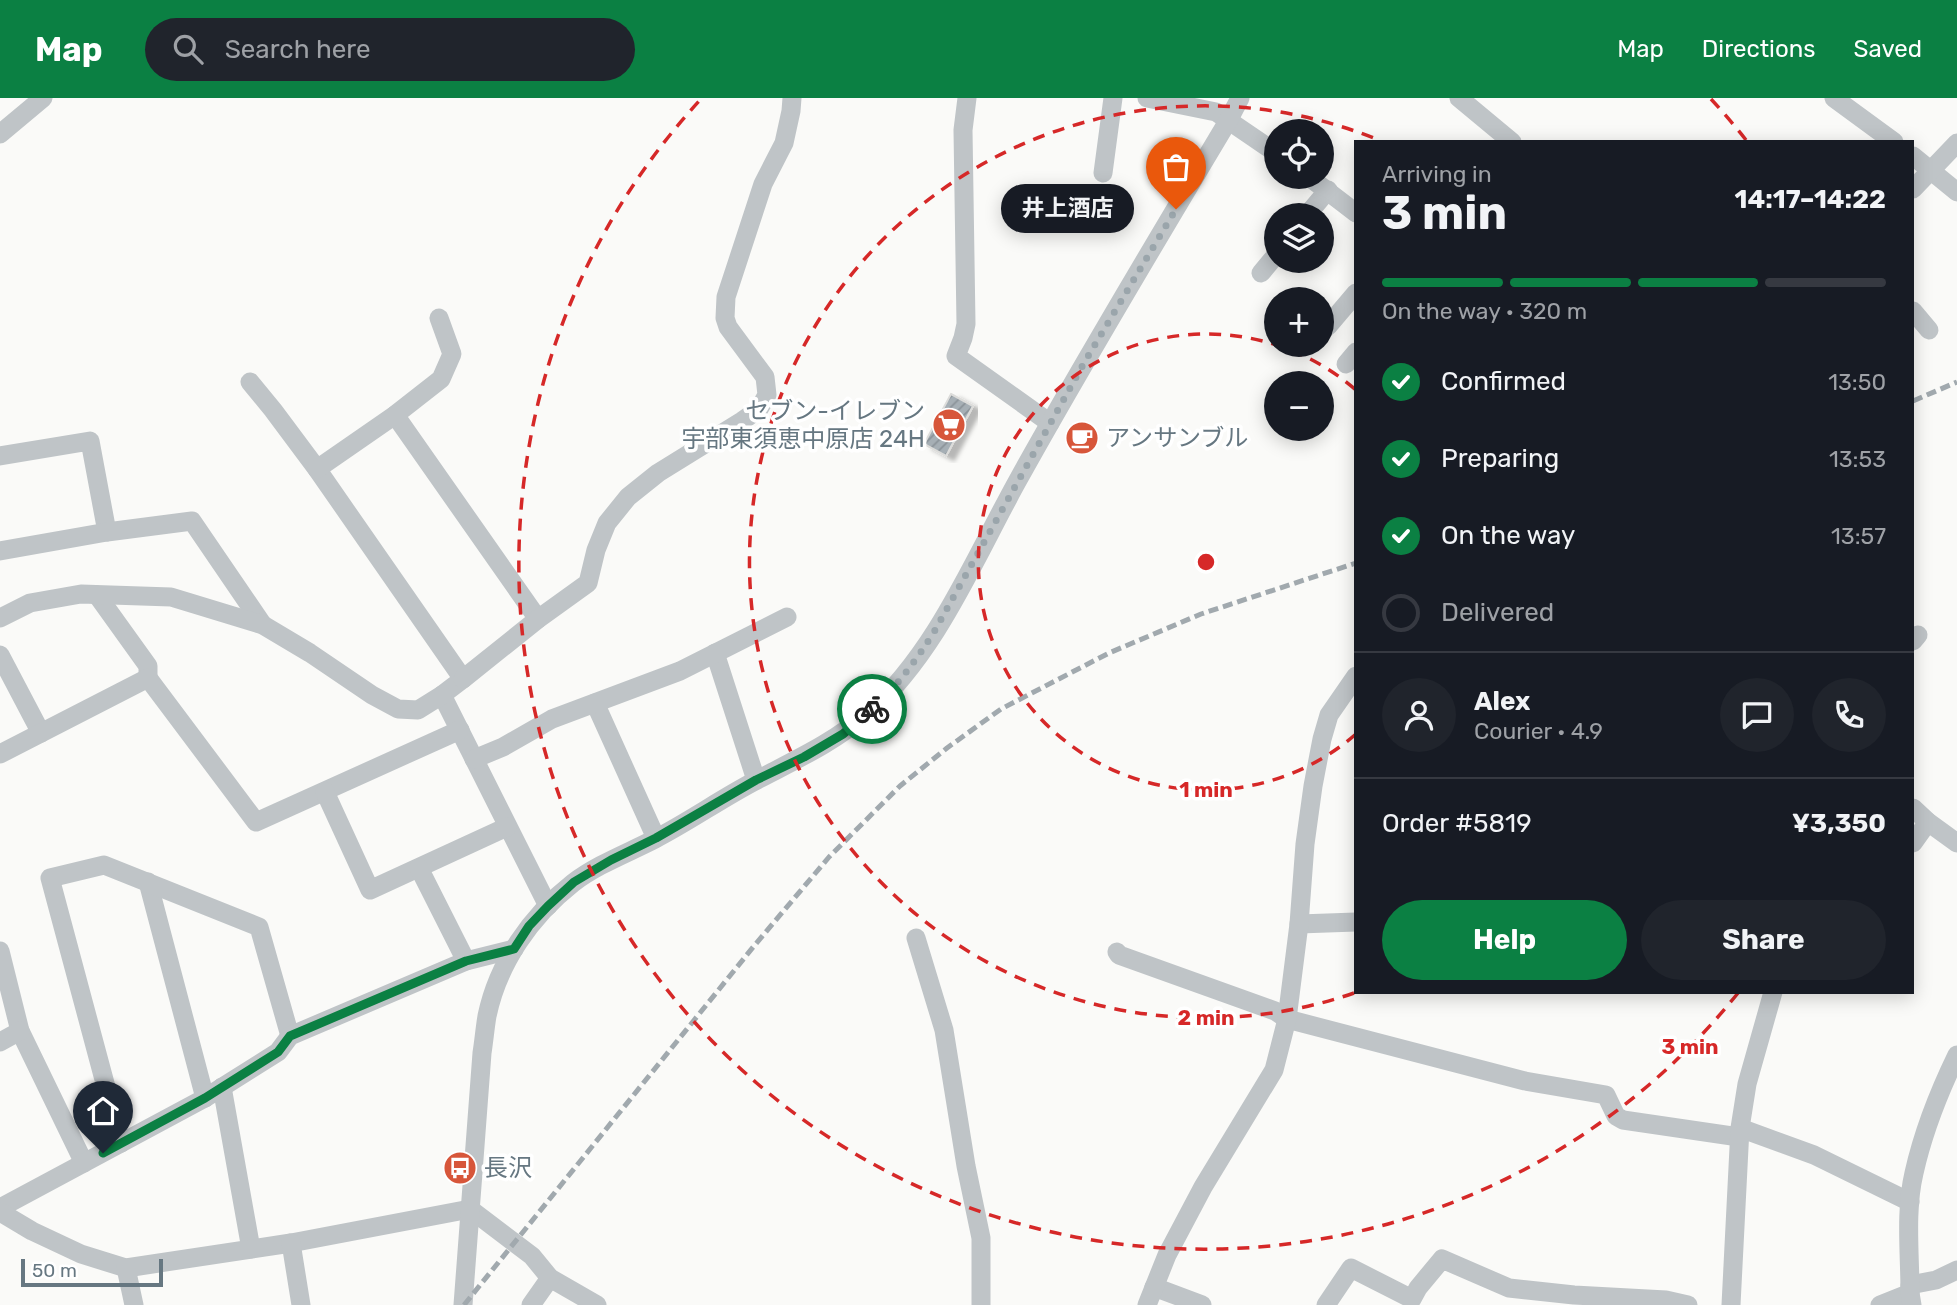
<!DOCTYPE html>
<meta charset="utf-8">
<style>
:root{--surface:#171b24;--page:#20242c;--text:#f1f3f6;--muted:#9ea1a6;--line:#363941;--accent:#0b8043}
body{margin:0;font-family:Rubik,"Noto Sans JP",sans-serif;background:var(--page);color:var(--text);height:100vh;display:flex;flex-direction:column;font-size:26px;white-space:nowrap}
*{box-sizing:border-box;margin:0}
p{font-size:23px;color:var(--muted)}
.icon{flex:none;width:38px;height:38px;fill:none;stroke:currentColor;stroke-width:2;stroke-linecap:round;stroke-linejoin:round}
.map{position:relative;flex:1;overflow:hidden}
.details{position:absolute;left:1354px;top:42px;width:560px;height:854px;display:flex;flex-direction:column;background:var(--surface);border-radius:0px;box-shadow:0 4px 18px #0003}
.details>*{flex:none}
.buttons{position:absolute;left:1264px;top:21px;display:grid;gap:14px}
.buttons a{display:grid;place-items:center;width:70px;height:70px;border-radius:50%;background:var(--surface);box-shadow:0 4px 18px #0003;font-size:35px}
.scale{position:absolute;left:21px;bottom:18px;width:142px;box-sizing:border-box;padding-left:7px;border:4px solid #667781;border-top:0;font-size:19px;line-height:24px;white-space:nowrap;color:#667781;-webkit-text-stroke:5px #fff;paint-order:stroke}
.pin{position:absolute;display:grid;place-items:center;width:60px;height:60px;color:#fff;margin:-72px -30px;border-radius:50% 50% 50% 0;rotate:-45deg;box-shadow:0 0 7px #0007}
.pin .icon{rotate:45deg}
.courier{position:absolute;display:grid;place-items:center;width:70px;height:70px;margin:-35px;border:5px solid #0b8043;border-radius:50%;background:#fff;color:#222;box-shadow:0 2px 9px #0007}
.bubble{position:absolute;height:49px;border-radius:24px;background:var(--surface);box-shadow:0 4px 18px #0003;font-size:23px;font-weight:700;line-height:49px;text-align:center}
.overview em{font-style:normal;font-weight:700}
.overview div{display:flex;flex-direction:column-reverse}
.overview{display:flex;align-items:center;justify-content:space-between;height:119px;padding:0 28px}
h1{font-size:46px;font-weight:700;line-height:52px}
.bar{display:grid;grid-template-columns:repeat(4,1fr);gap:10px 7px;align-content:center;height:84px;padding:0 28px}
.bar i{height:9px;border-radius:5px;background:var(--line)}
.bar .active{background:var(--accent)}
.bar p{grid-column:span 4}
.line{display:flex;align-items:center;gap:18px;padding:0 28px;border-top:2px solid var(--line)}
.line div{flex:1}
.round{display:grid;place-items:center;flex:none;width:74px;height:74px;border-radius:37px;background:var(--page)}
ol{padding:0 28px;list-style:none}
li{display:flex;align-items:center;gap:21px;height:77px}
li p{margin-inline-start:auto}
li .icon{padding:7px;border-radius:50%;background:var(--accent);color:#fff;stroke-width:4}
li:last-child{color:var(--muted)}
li i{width:38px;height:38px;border:4px solid var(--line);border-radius:50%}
.cta{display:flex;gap:14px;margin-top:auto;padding:14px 28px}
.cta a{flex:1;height:80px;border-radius:42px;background:var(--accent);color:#fff;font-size:28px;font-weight:700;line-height:80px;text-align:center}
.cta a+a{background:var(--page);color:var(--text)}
header{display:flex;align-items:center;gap:42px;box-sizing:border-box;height:98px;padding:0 35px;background:var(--accent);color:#fff}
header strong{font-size:33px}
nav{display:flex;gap:38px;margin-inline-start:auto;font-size:24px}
.search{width:490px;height:63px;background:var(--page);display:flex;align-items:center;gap:18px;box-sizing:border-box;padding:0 24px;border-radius:38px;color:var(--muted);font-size:26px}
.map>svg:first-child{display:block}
.building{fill:url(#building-hatch);stroke:#dcdcda;stroke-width:2;filter:url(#shadow)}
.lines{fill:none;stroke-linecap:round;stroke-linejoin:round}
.minor{stroke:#bfc4c7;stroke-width:19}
.rail{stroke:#a1a9ae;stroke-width:5;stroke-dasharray:10 5;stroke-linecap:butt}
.done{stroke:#9aa5ab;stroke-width:7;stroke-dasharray:0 12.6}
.route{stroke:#0b8043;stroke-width:9}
.ring{fill:none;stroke:#d62828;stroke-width:3.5;stroke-dasharray:12 9}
.labels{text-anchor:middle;stroke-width:7;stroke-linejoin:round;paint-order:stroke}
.poi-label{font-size:24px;fill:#667781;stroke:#fff;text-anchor:start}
.centre{fill:#d62828;stroke:#fff;stroke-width:3.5}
.ring-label{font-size:21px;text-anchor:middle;font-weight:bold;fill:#d62828;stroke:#fff;stroke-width:7;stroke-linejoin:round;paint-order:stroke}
</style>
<header>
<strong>Map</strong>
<div class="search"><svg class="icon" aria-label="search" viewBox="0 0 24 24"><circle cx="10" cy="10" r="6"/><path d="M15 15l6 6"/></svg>Search here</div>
<nav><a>Map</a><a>Directions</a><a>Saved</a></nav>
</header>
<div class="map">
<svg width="1957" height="1207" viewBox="0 0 1957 1207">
<defs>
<pattern id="building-hatch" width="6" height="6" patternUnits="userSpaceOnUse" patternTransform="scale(1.75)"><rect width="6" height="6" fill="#a6afb5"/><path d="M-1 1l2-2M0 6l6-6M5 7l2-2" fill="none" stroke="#8b9399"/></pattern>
<filter id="shadow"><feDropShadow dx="8" dy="4.5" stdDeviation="2" flood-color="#0004"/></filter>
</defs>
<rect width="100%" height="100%" fill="#fafaf8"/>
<polygon class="building" points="951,296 973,308 946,358 924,346"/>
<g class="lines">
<g class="minor">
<polyline points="967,0 963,32 966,226 963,240 956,258 1050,325"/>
<polyline points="1147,0 1216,14 1276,55"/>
<polyline points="1459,0 1512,44"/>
<polyline points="1834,0 1894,44"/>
<polyline points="0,36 43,0"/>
<polyline points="1913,58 1957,94"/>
<polyline points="1103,75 1113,0"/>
<polyline points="1309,79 1356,115"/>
<polyline points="1913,91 1957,45"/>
<polyline points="1307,117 1328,92"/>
<polyline points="1261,175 1276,157"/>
<polyline points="1913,213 1929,232"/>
<polyline points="1328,228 1356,195"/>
<polyline points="1346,266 1356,254"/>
<polyline points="250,284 273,312 317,371 463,581 442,597 548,808"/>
<polyline points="395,317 538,521"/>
<polyline points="0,358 90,343 107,434"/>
<polyline points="317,371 395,317 441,281 452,256 439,220"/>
<polyline points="0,453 107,434 192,423 263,527"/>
<polyline points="97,497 148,568 148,580"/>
<polyline points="0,520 30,505 81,496 171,499 263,527 310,555 372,597 398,611 418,612 442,597"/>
<polyline points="1913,543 1918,537"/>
<polyline points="715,555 756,682"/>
<polyline points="0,557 41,635"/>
<polyline points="463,581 538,521 588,485 596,452 607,425 628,399 658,375 742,323 759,311 767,297 765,279 728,229 725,220 726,199 763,86 784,45 791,13 792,0"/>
<polyline points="595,605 656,740"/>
<polyline points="0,656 148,580 256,724 460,632"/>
<polyline points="474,661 503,649 552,621 680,573 787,519"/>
<polyline points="325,694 370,792 507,729"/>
<polyline points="1913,710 1928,724 1957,745"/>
<polyline points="1913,745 1928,724"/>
<polyline points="419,770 466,863"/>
<polyline points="148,784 205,1000"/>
<polyline points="1299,826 1356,824"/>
<polyline points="916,840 944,932 966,1068 981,1140 981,1207"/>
<polyline points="0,853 20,933 84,1065"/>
<polyline points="1117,854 1119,857 1275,913 1287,921 1525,983 1606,997 1616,1018 1623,1022 1739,1039"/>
<polyline points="0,944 20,933"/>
<polyline points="222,989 251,1151"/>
<polyline points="1740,1030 1747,986 1773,894"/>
<polyline points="121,1045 50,780 104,767 259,829 290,938"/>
<polyline points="0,1110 205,1000 278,954 290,938 466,863 514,851"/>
<polyline points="0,1114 32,1133 81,1156 126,1170 291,1145 470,1111 532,1158 550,1180 597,1207"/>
<polyline points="291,1145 301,1207"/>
<polyline points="126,1170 134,1207"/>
<polyline points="1910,1187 1936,1182 1957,1172"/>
<polyline points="1154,1189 1202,1207"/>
<path d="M463 1207 482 955C484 942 485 930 487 918 498 865 531 818 573 785 598 766 628 755 655 741 690 723 722 700 757 682 797 661 833 645 868 615 937 554 974 461 1018 382 1085 261 1157 142 1228 23L1240 0"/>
<polyline points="531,1207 550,1180"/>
<polyline points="1147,1207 1167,1157 1203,1089 1274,972 1287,921 1299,826 1305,746 1313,688 1322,641 1329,617 1356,578"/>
<polyline points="1326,1207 1351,1170 1412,1201 1418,1190 1442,1161 1509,1190 1574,1197 1666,1202 1688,1207"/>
<polyline points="1731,1207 1740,1030 1814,1057 1910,1104"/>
<polyline points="1880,1207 1910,1195"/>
<path d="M1912 1207 1910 1195C1910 1156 1905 1113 1914 1075 1923 1035 1939 994 1957 957"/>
</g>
<g class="rail">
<polyline points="1913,303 1957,284"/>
<polyline points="464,1207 754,848 829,759 900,688 947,650 1001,611 1109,555 1201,516 1356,465"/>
</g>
</g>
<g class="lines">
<path class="done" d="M872 611C898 587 915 564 934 534L1084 265 1176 111"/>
<polyline class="route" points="103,1055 205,1000 278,954 290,938 466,863 514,851 529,828 548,808 574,784 611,762 656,740 756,682 804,659 843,636 872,611"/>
</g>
<g class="ring">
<path d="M1356 636A228 228 0 1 1 1356 292"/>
<path d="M1354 895A456 456 0 1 1 1381 43"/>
<path d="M1738 895A685 685 0 1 1 701 1M1711 1A685 685 0 0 1 1746 42"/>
</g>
<defs>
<symbol id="supermarket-disc" viewBox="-11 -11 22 22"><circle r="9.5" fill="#d7563a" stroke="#fff"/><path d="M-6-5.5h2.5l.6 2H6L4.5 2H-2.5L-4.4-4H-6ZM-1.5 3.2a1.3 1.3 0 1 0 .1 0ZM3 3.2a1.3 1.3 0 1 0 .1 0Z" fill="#fff"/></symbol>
<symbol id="cafe-disc" viewBox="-11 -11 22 22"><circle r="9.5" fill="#d7563a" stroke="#fff"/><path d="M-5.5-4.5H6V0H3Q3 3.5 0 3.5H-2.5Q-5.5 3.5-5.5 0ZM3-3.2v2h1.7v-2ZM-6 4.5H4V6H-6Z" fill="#fff"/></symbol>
<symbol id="bus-disc" viewBox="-11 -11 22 22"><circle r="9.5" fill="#d7563a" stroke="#fff"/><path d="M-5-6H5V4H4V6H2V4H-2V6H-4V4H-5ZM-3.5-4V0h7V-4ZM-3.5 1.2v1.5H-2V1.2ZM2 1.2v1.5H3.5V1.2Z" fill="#fff"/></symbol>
</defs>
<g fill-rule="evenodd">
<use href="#supermarket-disc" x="930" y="308" width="38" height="38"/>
<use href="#cafe-disc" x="1063" y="321" width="38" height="38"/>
<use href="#bus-disc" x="441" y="1051" width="38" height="38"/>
</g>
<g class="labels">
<g class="poi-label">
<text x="925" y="321" text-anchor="end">セブン-イレブン<tspan x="925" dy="28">宇部東須恵中原店 24H</tspan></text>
<text x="1106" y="348">アンサンブル</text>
<text x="484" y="1078">長沢</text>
</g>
</g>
<circle cx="1206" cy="464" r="10" class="centre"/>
<g class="ring-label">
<text x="1206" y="699">1 min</text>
<text x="1206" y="927">2 min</text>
<text x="1690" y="956">3 min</text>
</g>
</svg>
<div class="buttons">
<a><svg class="icon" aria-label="locate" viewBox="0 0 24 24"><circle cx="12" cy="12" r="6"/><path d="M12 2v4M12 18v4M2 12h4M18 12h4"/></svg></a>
<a><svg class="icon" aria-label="layers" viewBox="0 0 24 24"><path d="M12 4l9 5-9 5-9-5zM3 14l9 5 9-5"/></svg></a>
<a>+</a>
<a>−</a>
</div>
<div class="scale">50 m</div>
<div class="pin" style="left:1176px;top:111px;background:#ea580c"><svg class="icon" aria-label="bag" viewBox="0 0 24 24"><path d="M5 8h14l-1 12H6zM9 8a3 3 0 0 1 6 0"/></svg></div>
<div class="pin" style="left:103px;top:1055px;background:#1f2937"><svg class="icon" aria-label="home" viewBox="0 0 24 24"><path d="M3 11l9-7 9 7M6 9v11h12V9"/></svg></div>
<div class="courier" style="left:872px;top:611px"><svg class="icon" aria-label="bike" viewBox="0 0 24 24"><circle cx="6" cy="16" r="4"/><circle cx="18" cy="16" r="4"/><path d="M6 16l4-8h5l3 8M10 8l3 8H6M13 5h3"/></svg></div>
<div class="bubble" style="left:1001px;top:86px;width:133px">井上酒店</div>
<section class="details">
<div class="overview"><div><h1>3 min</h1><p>Arriving in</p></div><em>14:17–14:22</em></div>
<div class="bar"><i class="active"></i><i class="active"></i><i class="active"></i><i></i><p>On the way · 320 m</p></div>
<ol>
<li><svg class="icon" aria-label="check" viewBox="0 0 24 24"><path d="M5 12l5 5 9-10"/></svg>Confirmed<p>13:50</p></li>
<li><svg class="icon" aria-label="check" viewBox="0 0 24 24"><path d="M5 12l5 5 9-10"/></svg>Preparing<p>13:53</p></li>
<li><svg class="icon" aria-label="check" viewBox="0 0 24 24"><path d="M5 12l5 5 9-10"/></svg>On the way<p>13:57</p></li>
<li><i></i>Delivered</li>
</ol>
<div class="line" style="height:126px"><a class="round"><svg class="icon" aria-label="person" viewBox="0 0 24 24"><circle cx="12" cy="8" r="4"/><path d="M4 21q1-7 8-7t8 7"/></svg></a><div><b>Alex</b><p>Courier · 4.9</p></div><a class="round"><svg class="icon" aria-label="chat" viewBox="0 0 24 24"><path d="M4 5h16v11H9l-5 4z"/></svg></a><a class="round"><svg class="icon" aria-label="phone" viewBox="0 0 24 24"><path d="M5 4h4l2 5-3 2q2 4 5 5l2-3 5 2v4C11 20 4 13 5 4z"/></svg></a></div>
<div class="line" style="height:91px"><div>Order #5819</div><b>¥3,350</b></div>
<div class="cta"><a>Help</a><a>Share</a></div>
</section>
</div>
